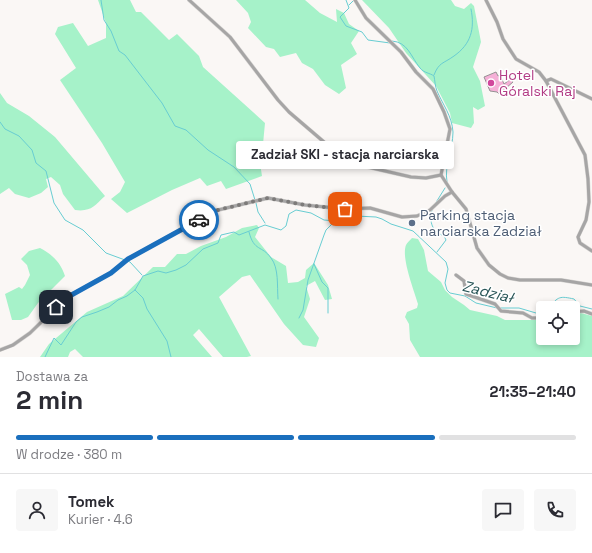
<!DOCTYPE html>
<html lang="pl">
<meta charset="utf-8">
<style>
:root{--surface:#fff;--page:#f7f7f7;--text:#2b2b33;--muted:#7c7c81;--line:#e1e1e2;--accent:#1a6fbd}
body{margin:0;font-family:"Space Grotesk",sans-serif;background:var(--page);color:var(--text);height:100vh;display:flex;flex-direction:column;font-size:15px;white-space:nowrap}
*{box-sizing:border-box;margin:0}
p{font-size:13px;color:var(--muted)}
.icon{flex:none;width:22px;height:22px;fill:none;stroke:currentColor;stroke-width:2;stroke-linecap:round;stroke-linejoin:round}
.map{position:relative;height:357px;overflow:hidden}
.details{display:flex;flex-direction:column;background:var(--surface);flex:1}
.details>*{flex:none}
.fabs{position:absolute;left:536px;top:301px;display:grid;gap:8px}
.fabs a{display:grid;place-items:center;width:44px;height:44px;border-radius:4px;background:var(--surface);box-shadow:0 2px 6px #0003;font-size:20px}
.pin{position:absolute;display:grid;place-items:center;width:34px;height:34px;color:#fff;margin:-17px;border-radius:8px;box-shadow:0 2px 6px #0006}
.courier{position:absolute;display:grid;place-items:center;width:40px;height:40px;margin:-20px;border:3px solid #1a6fbd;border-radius:50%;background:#fff;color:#222;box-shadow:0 1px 5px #0007}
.bubble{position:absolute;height:28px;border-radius:4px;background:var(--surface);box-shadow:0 2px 6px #0003;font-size:13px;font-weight:700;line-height:28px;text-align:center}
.head em{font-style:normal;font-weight:700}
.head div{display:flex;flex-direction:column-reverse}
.head{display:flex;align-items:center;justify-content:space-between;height:68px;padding:0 16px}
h1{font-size:26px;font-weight:700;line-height:30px}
.bar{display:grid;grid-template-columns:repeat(4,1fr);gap:6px 4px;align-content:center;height:48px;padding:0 16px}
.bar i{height:5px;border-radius:3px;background:var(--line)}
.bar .active{background:var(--accent)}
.bar p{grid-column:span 4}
.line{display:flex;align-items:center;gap:10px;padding:0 16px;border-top:1px solid var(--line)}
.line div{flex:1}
.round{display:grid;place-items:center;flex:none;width:42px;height:42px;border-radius:4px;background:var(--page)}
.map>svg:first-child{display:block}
.green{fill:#a6f2c9}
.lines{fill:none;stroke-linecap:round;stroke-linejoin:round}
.stream{stroke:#68cdd2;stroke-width:1}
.building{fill:#f5b0d7;stroke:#959293}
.street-casing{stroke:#d7d5d3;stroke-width:4}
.street{stroke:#a6a5a5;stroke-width:3}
.done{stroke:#7d7b7a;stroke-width:4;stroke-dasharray:0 7.2}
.route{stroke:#1a6fbd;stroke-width:5}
.hotel-dot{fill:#d1479c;stroke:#fff;stroke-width:1.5}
.service-dot{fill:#5c6f8a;stroke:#fff;stroke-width:1.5}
.labels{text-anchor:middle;stroke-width:3;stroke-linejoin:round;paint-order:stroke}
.hotel-label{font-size:14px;fill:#b23c85;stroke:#fff;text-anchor:start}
.service-label{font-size:14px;fill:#4e5e75;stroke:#fff;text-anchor:start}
.water-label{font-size:15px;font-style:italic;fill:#275456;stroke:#fff}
</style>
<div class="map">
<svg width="592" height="357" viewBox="0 0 592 357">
<rect width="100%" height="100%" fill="#faf7f5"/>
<g class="green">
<polygon points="98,0 130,0 136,12 141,12 169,40 177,34 199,56 203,67 265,123 263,144 269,149 270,158 260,163 262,176 226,189 221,181 207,186 200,178 172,190 127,213 111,199 120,192 125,182 102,143 60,80 76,68 55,34 58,27 73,23 88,46 106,38 106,23"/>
<polygon points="236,0 305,0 320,13 337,22 336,9 344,13 349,24 359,31 351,43 357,54 341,65 346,88 339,94 325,85 313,69 302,63 296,53 280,57 274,49 266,47 248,28 251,22 248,13"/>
<polygon points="362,0 451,0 455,6 464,9 471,3 474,6 481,42 473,67 480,81 485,106 478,110 473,107 474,123 471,128 452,123 450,113 436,86 406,53 389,28"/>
<path d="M0 93 7 103 29 116 55 137 105 196C94 206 91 212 75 210L63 194 60 185 51 177 46 179 48 187 41 193 29 198 15 194 9 188 0 194Z"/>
<polygon points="257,225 259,228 255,237 271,257 286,266 288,283 298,282 305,278 306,270 314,263 328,285 332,299 325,300 315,281 306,286 310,299 304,317 319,338 316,347 303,345 284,324 250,275 242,277 219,297 251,356 247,357 223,357 199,329 193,335 212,357 83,357 75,349 70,352 68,357 40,357 49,344 87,312 123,296 153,267 165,267 177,254 186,254 201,246 226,237 242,228"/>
<path d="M412 238 418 239 424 250 428 271 441 282 445 290 452 297 464 305 470 310 497 316 505 320H543V338H573V314L581 313 592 316V357H420L410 340 409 324 405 317 407 312 417 308 418 304C414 290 401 258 406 245 407 243 410 240 412 238Z"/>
<path d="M40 248C52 254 61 263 65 276L38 303 28 317 21 320H12L5 294 19 287 22 289 25 285 30 275 27 265 21 259 29 251Z"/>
</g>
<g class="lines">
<g class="stream">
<polyline points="101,0 104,20 111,31 119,51 125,55 162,103 175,126 186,130 208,150 234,167 250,184 255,200"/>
<polyline points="346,0 349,8 340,17 346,26 362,32 368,40 390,43"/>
<polyline points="349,5 353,1"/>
<path d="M392 41C408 42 411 57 420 68 424 73 430 73 434 76 435 81 435 86 437 91 443 105 452 116 453 132 453 149 444 165 447 182"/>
<path d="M434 75C439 62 443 64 454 56 471 44 475 29 471 9"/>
<polyline points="0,122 5,129 19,136 32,150 36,163 46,171 54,203 65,220 83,230 106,253 125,260"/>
<polyline points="256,203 258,212 265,223"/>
<polyline points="435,204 445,188"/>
<path d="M432 210C429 223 432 231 444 236L446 240 437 252"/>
<path d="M249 232C254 252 262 245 271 258 279 268 277 286 278 299"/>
<polyline points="128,261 130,262 142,275"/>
<polyline points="314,264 322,282 328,288 328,313"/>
<polyline points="135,290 143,298 147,309 167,341 171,357"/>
<polyline points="500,308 519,308 536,313 543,312"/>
<path d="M549 308C558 296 560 296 574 299L580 306 592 309"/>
<polyline points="299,318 303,310 308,280 324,235 326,230 335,221"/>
<polyline points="45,357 54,338 61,345 76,322 82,317 97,312 109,307 118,300 127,296 135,290 143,276 158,271 166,273 176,270 186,265 203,249 218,243 221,235 234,232 239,235 265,225 281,230 286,226 289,214 296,210 311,213 324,220 336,221 356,216 376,217 382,219 391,224 413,231 446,262 448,269 445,283 447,290 450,293 465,296 476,303 497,308"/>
</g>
</g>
<polygon class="building" points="496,72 498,76 500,75 504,84 511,79 513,82 499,94 497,92 490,91 484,77"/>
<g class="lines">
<defs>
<g id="street">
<polyline points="189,0 230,37 278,100 289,112 324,142 332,153 343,160 359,165 411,177 426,178 441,175"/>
<polyline points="355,0 366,18 401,52 416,72 433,89 444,112 450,129 441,175 452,192 466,209 477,248 489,265 500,274 508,278 520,280 561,280 592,285"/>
<polyline points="486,0 497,22 503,39 516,59 539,72 546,81 585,155 588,179 589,202 586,220 578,237 580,243 592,251"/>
<polyline points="546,81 551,79 592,99"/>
<polyline points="456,275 464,281 466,294 495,304 501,311 523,313 532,318 543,318"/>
<polyline points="573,312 584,311 592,314"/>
<polyline points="0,350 13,345 30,333 66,298 111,273 128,259 214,211 268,198 305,205 345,209 370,208 402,217 417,216 430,210 445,196 452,192"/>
</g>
</defs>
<use href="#street" class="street-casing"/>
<use href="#street" class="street"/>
</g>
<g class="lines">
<polyline class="done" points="199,220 214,211 268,198 305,205 345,209"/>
<polyline class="route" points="56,307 66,298 111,273 128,259 199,220"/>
</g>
<circle class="hotel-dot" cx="491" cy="83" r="4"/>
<circle class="service-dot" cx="412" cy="223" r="4"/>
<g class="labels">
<g class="hotel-label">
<text x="499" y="80">Hotel<tspan x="499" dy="16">Góralski Raj</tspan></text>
</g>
<g class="service-label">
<text x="420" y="220">Parking stacja<tspan x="420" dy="16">narciarska Zadział</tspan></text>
</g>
<g class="water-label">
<text transform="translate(488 292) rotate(14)" y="5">Zadział</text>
</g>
</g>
</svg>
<div class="fabs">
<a><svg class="icon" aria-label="locate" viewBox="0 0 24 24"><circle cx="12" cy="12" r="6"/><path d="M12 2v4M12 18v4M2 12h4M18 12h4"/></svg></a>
</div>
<div class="pin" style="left:345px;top:209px;background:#ea580c"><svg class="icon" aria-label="bag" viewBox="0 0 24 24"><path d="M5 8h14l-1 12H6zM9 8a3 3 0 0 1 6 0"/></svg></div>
<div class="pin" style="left:56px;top:307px;background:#1f2937"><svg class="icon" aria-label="home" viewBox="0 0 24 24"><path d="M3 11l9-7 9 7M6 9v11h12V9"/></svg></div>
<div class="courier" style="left:199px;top:220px"><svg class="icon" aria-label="car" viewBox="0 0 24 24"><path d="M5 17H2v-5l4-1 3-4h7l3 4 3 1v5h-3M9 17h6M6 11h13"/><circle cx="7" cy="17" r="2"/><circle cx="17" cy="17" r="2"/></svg></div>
<div class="bubble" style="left:236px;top:141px;width:218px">Zadział SKI - stacja narciarska</div>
</div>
<section class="details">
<div class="head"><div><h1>2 min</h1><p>Dostawa za</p></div><em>21:35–21:40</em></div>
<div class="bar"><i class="active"></i><i class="active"></i><i class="active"></i><i></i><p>W drodze · 380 m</p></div>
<div class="line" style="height:72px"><a class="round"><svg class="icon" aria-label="person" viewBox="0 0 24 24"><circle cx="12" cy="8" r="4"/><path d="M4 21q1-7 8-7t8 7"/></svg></a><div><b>Tomek</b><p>Kurier · 4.6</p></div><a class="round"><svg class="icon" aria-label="chat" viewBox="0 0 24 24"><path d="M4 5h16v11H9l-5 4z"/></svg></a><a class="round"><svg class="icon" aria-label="phone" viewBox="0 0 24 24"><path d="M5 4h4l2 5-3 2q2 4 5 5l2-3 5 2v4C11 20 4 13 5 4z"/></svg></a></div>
</section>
